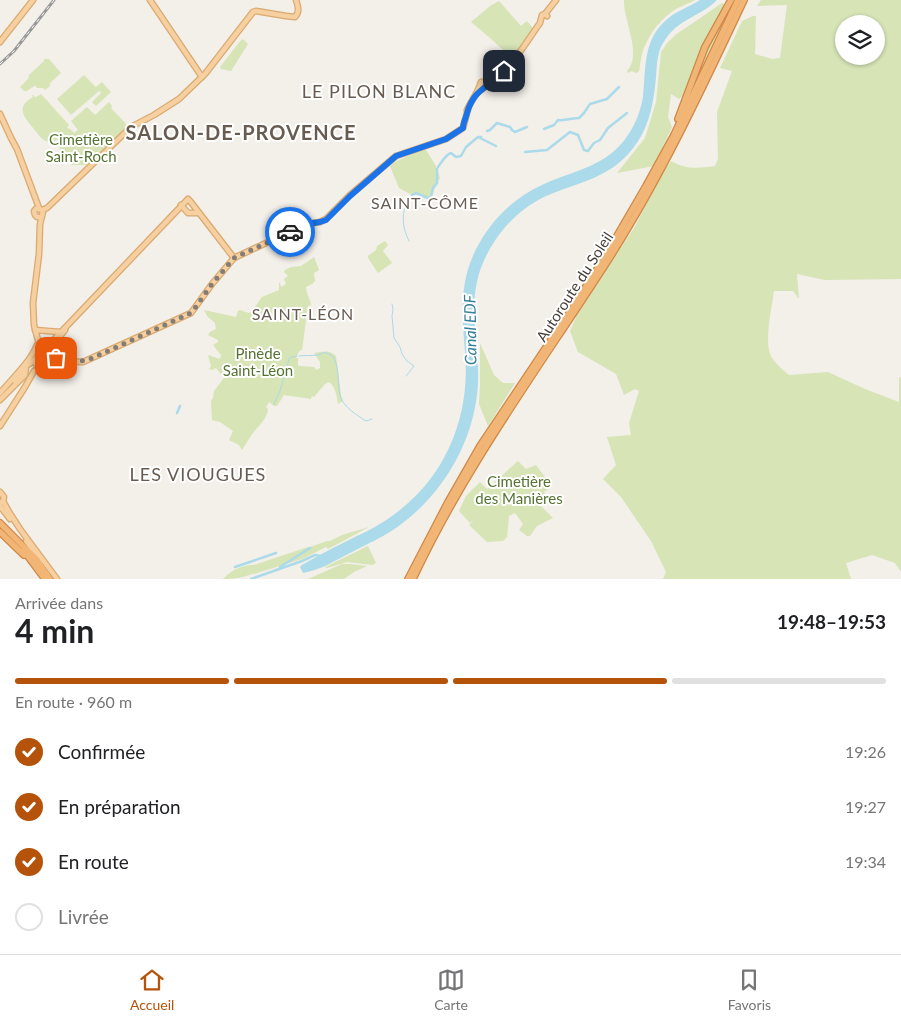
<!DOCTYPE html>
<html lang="fr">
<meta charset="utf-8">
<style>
:root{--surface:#fff;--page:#f2f2f2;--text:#202124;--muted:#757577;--line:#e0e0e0;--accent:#b45309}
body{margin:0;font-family:Lato,sans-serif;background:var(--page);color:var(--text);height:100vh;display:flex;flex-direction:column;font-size:19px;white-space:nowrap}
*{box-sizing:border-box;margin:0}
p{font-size:16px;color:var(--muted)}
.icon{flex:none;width:28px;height:28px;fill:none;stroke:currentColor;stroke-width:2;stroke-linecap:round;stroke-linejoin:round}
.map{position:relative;height:579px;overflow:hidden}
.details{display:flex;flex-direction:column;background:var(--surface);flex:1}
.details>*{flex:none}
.buttons{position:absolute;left:835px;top:15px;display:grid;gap:10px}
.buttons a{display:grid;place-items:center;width:50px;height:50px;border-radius:50%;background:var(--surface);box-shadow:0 1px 4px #0004;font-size:25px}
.pin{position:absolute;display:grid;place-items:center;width:42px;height:42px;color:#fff;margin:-21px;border-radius:10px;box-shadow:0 2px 8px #0006}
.courier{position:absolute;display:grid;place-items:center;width:50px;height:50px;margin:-25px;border:4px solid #1a73e8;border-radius:50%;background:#fff;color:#222;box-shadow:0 1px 6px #0007}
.summary em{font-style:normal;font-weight:700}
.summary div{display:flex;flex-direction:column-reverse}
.summary{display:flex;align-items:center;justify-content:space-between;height:85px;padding:0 15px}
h1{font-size:32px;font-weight:700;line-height:38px}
.bar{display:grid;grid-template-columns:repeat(4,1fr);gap:8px 5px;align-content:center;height:60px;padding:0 15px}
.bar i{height:6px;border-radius:4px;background:var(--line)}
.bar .current{background:var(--accent)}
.bar p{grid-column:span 4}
ol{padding:0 15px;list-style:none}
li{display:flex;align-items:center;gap:15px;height:55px}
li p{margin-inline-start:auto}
li .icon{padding:5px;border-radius:50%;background:var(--accent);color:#fff;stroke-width:4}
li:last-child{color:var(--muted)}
li i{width:28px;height:28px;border:2px solid var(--line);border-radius:50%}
.dock{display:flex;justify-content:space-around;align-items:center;height:70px;border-top:1px solid var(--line);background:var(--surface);font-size:14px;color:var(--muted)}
.dock a{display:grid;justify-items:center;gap:2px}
.dock .current{color:var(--accent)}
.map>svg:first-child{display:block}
.green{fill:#d6e4b6;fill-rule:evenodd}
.water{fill:#abdaea}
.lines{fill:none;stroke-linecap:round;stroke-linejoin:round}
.stream{stroke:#abdaea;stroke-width:1}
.canal{stroke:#abdaea;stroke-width:2.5}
.major-casing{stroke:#daaa71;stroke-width:7}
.highway-casing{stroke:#d08846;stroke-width:8}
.major{stroke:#f6d0a0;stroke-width:4.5}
.highway{stroke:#f1b576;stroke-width:5.5}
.rail-casing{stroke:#979797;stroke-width:3}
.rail{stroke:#fff;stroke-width:1;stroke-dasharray:4;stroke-linecap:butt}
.done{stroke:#837d76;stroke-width:5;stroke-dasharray:0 9}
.route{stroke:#1a73e8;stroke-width:6}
.labels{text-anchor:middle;stroke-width:4;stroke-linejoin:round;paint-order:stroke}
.park-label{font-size:15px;fill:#547330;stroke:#fff}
.street-label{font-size:15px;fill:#463f38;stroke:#fff}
.neighbourhood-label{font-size:16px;letter-spacing:1px;fill:#685b50;stroke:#fff}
.water-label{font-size:16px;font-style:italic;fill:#367f9a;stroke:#fff}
.quarter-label{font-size:18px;letter-spacing:1px;fill:#685b50;stroke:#fff}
.district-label{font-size:20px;font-weight:bold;letter-spacing:1px;fill:#685b50;stroke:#fff}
</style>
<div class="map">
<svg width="901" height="579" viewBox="0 0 901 579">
<rect width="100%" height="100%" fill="#f3efe9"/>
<g class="green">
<path d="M624 0H695C688 4 680 6 673 11 658 21 644 41 641 59 640 63 640 67 639 71L636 73 632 71 628 73 627 71C643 55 623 20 624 0Z"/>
<path d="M761 0H901V279L825 280 797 274 799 299 793 291H774C772 307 763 344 772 358 775 363 784 371 789 375L828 372 865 389 899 402V378L901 377V572L895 563 872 555 846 563 851 579H663L666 572 651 541 621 497 603 479 616 465 607 437 631 435 629 423 639 391 635 389 624 395 616 374 578 352 570 331 580 308 634 228 663 172 671 161C687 170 698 168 715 166L718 159 717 112 732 71 720 68 742 21 753 16H756L755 54 772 59 780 58 787 5 757 6ZM844 24H876V56H844Z"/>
<polygon points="499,1 521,26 527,21 533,28 512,58 490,38 471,22 490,6"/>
<polygon points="722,3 730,7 694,86 679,99 671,94 668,117 672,127 654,166 617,173 645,138 656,102 661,52 668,42 678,33 693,23"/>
<polygon points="243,39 248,44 231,71 221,69 220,67 241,40"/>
<polygon points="44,59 49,59 61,73 50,83 50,86 45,90 43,88 37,88 36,86 34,86 27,91 24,91 20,87 28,79 29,75 44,61"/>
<polygon points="84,75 96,87 102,82 111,92 96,106 92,102 101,93 99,91 71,115 57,99"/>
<path d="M41 94 69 125 67 128 70 129 74 133 78 130 71 121 87 107 95 115 109 102 112 106 111 108 129 127 88 165H72L56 143 60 138C57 140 53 142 49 142 42 141 38 134 34 129 24 117 15 107 33 97L32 95H33L35 97 38 96Z"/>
<path d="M421 150H426L436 166 440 178C435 184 434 194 428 199L417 194 412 195 399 188 390 166 395 162Z"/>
<polygon points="385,241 388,245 383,251 392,263 378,273 368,258 368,256 376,250 377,246"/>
<path d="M314 257 319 270 314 273 315 281 312 284 306 287C306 293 310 298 311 305L308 306 302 350 299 351 296 358H298V365L300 366 314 367 316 370 320 368V362L314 353C324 352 328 349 336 356L341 395 343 401 338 404C337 396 335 386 329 382L325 384 314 397 312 396 311 399 284 395 277 406H274L269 402 266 407 268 409C267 419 259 425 253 433 249 438 246 444 242 450L239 445 229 440 233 431 220 422 212 420 211 401 213 398 214 391 224 378 216 368 212 370 209 369 211 366 208 355 220 359 221 355 213 345 218 342V340L208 335 210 332 216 329 215 323 207 316 204 310 236 317 238 311 240 310 249 313 253 310 262 297 279 290V283H280L281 287 286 284 284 279 288 276 284 272 285 270 291 267 301 266Z"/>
<polygon points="480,343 494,375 503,383 515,383 488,426 479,404 480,385"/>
<polygon points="518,461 526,469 536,465 552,487 544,492 549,499 541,506 553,518 537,526 530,536 527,536 519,530 523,524 515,513 509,516 507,537 503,541 487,542 469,525 473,521 472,521 470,523 459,511 466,496 480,482 487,489"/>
<path d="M369 527 328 549 326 547 302 559 254 574H252C242 578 234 579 223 579 230 571 243 564 254 565L308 547 311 549 310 547 327 541H330L342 535Z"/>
<polygon points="368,546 376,563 372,565 347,562 327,568 325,567"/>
<polygon points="342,564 350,564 367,566 354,572 344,579 308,579"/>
</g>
<path class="water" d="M700 0H717C700 17 678 19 665 40 657 51 657 64 656 77 653 110 647 138 621 161 601 179 575 184 551 194 526 204 505 223 491 247 462 295 480 333 478 383 475 441 443 495 396 528 383 537 367 544 352 552 336 560 321 570 303 573L300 567 302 565C316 557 330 549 345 542 361 534 377 527 392 516 446 478 471 416 465 351 461 305 459 271 487 231 501 211 520 195 542 185 574 170 607 167 628 135 636 123 641 110 643 96 646 69 643 42 664 22 675 11 688 8 700 0Z"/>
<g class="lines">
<g class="stream">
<polyline points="406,203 411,196"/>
<path d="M406 204C401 217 403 229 409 241"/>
<polyline points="392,304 393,309 392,316 394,338 400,347 402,354 407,361 414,366 406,376"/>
<path d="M299 356C305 355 312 356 318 355 322 354 322 352 326 353 342 355 336 386 341 398 345 408 357 415 366 421L372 419"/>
<polyline points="274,404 280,391 289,359 292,357 297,356"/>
</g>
<g class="canal">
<path d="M544 129 554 125 558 120C565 121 572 118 579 118L584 113 590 104 607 99 619 87"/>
<polyline points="487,131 490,130 497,123 510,127 512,130 515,132 527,127"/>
<polyline points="480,138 496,146"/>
<polyline points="525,152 547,150 570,132 578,135 584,150 588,151 594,143 600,140 608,128 627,113"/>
<path d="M438 167C442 162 445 155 451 153L456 157 461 156 466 147 478 137H481"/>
<polyline points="412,195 416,193 428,198 431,197 433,188 437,183 437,169"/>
<polyline points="177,413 180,406"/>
<polyline points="235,567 276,553"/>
<polyline points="280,567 310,548"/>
<polyline points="251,579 302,561 315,555 321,556"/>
</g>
<defs>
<g id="major">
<polyline points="150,0 202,77"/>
<polyline points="545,14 556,0"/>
<polyline points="0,42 33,0"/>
<path d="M477 93C484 87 492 83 499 77 515 62 527 41 540 23L542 15 545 14 547 16"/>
<path d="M467 110C471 101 478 93 481 82H485L487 84 486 86"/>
<polyline points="0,114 11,138 17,149 39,208"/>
<polyline points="181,205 188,213 199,213"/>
<polyline points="36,209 40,209 43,212 40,224 39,254 33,303 34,325 39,344 39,353"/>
<polyline points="36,209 34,211 35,215 37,217 41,217"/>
<path d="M42 210 47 208 131 127 154 115 179 99 205 74 253 12 256 11 286 16 295 17C300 12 298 6 296 0"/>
<polyline points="35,330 60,332"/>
<polyline points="42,352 188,199 190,201 234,258"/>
<path d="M42 355C56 356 68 363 83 362L191 313 212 284 234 258 300 227 307 224 320 222 326 219 350 195 396 156 446 139 463 128 468 109"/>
<polyline points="52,355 50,353 49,350 65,330"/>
<polyline points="31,363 37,357"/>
<polyline points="36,364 40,358"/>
<path d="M37 368C41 365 45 359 42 355"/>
<polyline points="15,381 24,371"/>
<path d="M0 393C12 379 31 361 37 345"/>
<polyline points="0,400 25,375 26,366 29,364"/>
<polyline points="0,426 25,387 34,371"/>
<polyline points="0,492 4,497 3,501 1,503"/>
<polyline points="3,501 9,512 20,529 57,579"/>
<polyline points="0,506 10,519"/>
<polyline points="26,541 41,561"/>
</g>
<g id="highway">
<polyline points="678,119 705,47 731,0"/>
<polyline points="0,523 37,560 50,579"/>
<polyline points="0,532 24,555"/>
<polyline points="24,551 45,579"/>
<polyline points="408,579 448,502 480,446 571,310 603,260 646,186 674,135 738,0"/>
<path d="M413 579C467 463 544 361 612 254 663 173 703 87 744 0"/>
</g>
</defs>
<use href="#major" class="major-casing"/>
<use href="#highway" class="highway-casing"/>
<use href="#major" class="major"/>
<use href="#highway" class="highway"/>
<defs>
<polyline id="rail" points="0,64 14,51 54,0"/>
</defs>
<use href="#rail" class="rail-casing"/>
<use href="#rail" class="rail"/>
</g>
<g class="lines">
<polyline class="done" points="56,358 73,362 88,360 189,314 195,308 212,284 234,258 290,232"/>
<path class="route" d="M290 232 307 224 320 222 326 220 350 196 396 156 446 139 463 128C463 123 466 118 467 113 474 88 489 88 504 71"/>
</g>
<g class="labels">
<g class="park-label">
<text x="81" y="145">Cimetière<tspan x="81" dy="17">Saint-Roch</tspan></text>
<text x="258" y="359">Pinède<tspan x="258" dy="17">Saint-Léon</tspan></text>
<text x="519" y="487">Cimetière<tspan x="519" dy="17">des Manières</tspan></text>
</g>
<g class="street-label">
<text transform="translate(575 287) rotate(-57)" y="5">Autoroute du Soleil</text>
</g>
<g class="neighbourhood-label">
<text x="425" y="209">SAINT-CÔME</text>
<text x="303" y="320">SAINT-LÉON</text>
</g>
<g class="water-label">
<text transform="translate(470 330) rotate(-91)" y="6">Canal EDF</text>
</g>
<g class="quarter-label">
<text x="379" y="98">LE PILON BLANC</text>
<text x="198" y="481">LES VIOUGUES</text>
</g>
<g class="district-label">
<text x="241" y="140">SALON-DE-PROVENCE</text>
</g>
</g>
</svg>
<div class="buttons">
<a><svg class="icon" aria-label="layers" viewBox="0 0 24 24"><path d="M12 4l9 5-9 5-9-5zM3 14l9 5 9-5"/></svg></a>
</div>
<div class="pin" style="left:56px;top:358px;background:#ea580c"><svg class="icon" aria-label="bag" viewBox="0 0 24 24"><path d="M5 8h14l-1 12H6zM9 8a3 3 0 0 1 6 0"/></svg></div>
<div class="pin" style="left:504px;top:71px;background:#1f2937"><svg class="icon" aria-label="home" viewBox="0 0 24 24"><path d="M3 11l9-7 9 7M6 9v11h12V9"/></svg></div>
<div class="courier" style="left:290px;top:232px"><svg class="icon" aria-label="car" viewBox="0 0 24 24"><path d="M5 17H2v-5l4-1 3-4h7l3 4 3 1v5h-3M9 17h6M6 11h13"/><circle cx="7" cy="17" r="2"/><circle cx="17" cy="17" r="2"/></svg></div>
</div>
<section class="details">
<div class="summary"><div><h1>4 min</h1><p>Arrivée dans</p></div><em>19:48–19:53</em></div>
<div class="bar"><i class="current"></i><i class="current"></i><i class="current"></i><i></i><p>En route · 960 m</p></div>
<ol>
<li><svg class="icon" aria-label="check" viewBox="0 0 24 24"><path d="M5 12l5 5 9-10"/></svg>Confirmée<p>19:26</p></li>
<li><svg class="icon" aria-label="check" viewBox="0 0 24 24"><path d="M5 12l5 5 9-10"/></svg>En préparation<p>19:27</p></li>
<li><svg class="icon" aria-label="check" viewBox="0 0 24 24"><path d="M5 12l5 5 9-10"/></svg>En route<p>19:34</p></li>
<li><i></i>Livrée</li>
</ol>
</section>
<nav class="dock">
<a class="current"><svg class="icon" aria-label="home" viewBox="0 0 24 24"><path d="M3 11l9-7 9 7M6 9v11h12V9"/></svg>Accueil</a>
<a><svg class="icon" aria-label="map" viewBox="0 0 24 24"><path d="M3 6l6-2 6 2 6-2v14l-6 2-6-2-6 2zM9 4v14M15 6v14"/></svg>Carte</a>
<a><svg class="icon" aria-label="saved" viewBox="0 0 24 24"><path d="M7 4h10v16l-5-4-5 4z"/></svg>Favoris</a>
</nav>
